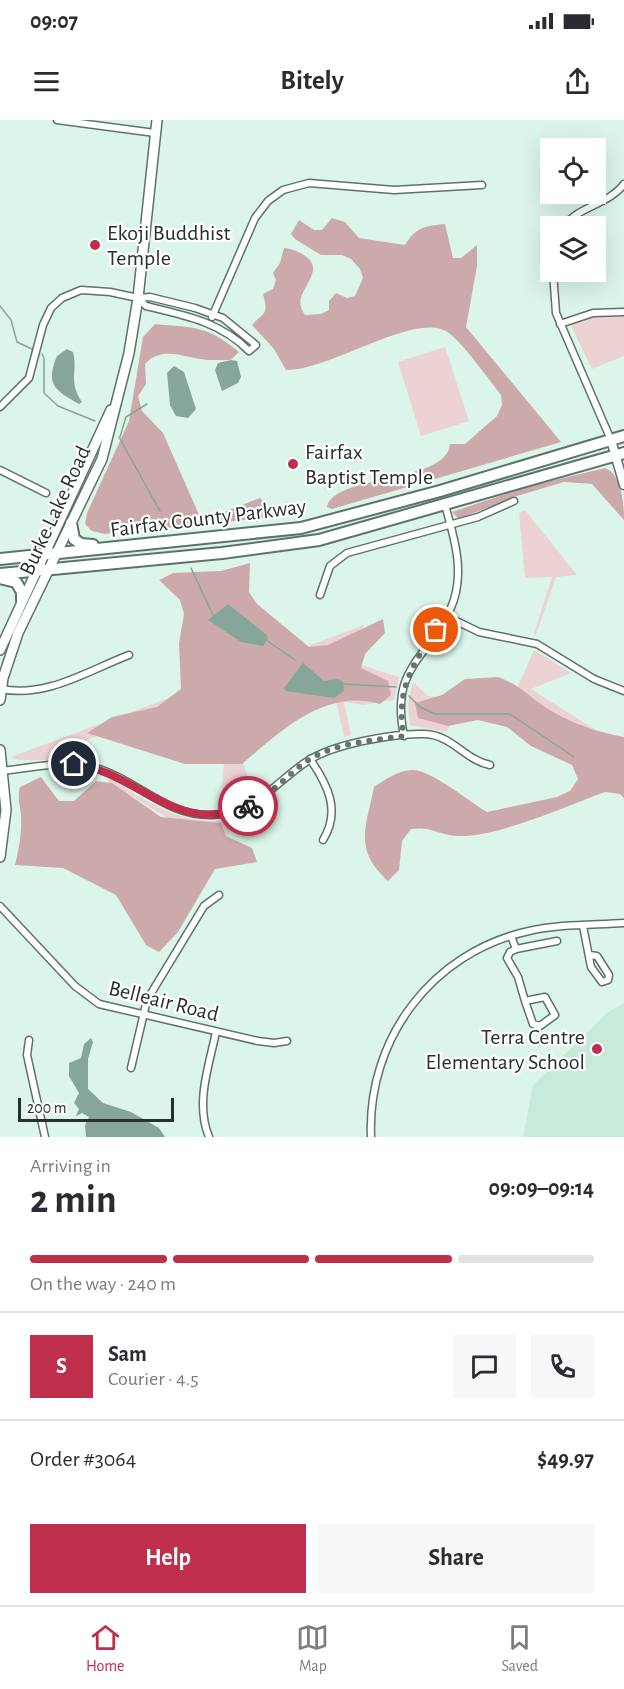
<!DOCTYPE html>
<meta charset="utf-8">
<style>
:root{--surface:#fff;--page:#f7f7f7;--text:#2b2b33;--muted:#7c7c81;--line:#e1e1e2;--accent:#bf2e4a}
body{margin:0;font-family:"Alegreya Sans",sans-serif;background:var(--page);color:var(--text);height:100vh;display:flex;flex-direction:column;font-size:22px;white-space:nowrap}
*{box-sizing:border-box;margin:0}
p{font-size:20px;color:var(--muted)}
.icon{flex:none;width:33px;height:33px;fill:none;stroke:currentColor;stroke-width:2;stroke-linecap:round;stroke-linejoin:round}
.map{position:relative;height:1017px;overflow:hidden}
.drawer{display:flex;flex-direction:column;background:var(--surface);flex:1}
.drawer>*{flex:none}
.controls{position:absolute;left:540px;top:18px;display:grid;gap:12px}
.controls a{display:grid;place-items:center;width:66px;height:66px;border-radius:0px;background:var(--surface);box-shadow:0 6px 24px #0002;font-size:30px}
.scale{position:absolute;left:18px;bottom:15px;width:156px;box-sizing:border-box;padding-left:6px;border:3px solid #26302c;border-top:0;font-size:16px;line-height:21px;white-space:nowrap;color:#26302c;-webkit-text-stroke:4px #fff;paint-order:stroke}
.pin{position:absolute;display:grid;place-items:center;width:51px;height:51px;color:#fff;margin:-26px;border:3px solid #fff;border-radius:50%;box-shadow:0 2px 6px #0007}
.courier{position:absolute;display:grid;place-items:center;width:60px;height:60px;margin:-30px;border:4px solid #bf2e4a;border-radius:50%;background:#fff;color:#222;box-shadow:0 2px 8px #0007}
.head em{font-style:normal;font-weight:700}
.head div{display:flex;flex-direction:column-reverse}
.head{display:flex;align-items:center;justify-content:space-between;height:102px;padding:0 30px}
h1{font-size:39px;font-weight:700;line-height:45px}
.bar{display:grid;grid-template-columns:repeat(4,1fr);gap:9px 6px;align-content:center;height:72px;padding:0 30px}
.bar i{height:8px;border-radius:4px;background:var(--line)}
.bar .on{background:var(--accent)}
.bar p{grid-column:span 4}
.line{display:flex;align-items:center;gap:15px;padding:0 30px;border-top:2px solid var(--line)}
.line div{flex:1}
.round{display:grid;place-items:center;flex:none;width:63px;height:63px;border-radius:0px;background:var(--page)}
.primary-button{display:flex;gap:12px;margin-top:auto;padding:12px 30px}
.primary-button a{flex:1;height:69px;border-radius:0px;background:var(--accent);color:#fff;font-size:24px;font-weight:700;line-height:69px;text-align:center}
.primary-button a+a{background:var(--page);color:var(--text)}
.status{display:flex;justify-content:space-between;align-items:center;height:42px;padding:0 30px;background:var(--surface);direction:ltr}
.status svg{height:16px;fill:currentColor}
header{display:flex;justify-content:space-between;align-items:center;height:78px;padding:0 30px;background:var(--surface);font-size:27px;font-weight:700}
.tabs{display:flex;justify-content:space-around;align-items:center;height:84px;border-top:2px solid var(--line);background:var(--surface);font-size:16px;color:var(--muted)}
.tabs a{display:grid;justify-items:center;gap:3px}
.tabs .on{color:var(--accent)}
.map>svg:first-child{display:block}
.built{fill:#c8eadb}
.green{fill:#ecd2d3}
.forest{fill:#ccaaab}
.water{fill:#86a699}
.lines{fill:none;stroke-linecap:round;stroke-linejoin:round}
.stream{stroke:#86a699;stroke-width:1.5}
.street-casing{stroke:#5c736a;stroke-width:9}
.secondary-casing{stroke:#5c736a;stroke-width:11}
.primary-casing{stroke:#5c736a;stroke-width:12}
.highway-casing{stroke:#5c736a;stroke-width:14}
.street{stroke:#fff;stroke-width:6}
.secondary{stroke:#fff;stroke-width:8}
.primary{stroke:#fff;stroke-width:9}
.highway{stroke:#fff;stroke-width:10}
.done{stroke:#65756e;stroke-width:6;stroke-dasharray:0 10.8}
.route{stroke:#bf2e4a;stroke-width:8}
.poi-dot{fill:#bf2e4a;stroke:#fff;stroke-width:2}
.labels{text-anchor:middle;stroke-width:4.5;stroke-linejoin:round;paint-order:stroke}
.poi-label{font-size:22px;fill:#26302c;stroke:#fff;text-anchor:start}
.street-label{font-size:22px;fill:#26302c;stroke:#fff}
</style>
<div class="status"><b>09:07</b><svg viewBox="0 0 49 12"><path d="M0 12V9h3v3zM5 12V6h3v6zM10 12V3h3v9zM15 12V0h3v12zM26 1h20v11H26zM47 4h2v5h-2z"/></svg></div>
<header><svg class="icon" aria-label="menu" viewBox="0 0 24 24"><path d="M4 6h16M4 12h16M4 18h16"/></svg>Bitely<svg class="icon" aria-label="share" viewBox="0 0 24 24"><path d="M12 15V3M7 8l5-5 5 5M5 13v7h14v-7"/></svg></header>
<div class="map">
<svg width="624" height="1017" viewBox="0 0 624 1017">
<rect width="100%" height="100%" fill="#dbf5ea"/>
<polygon class="built" points="624,883 624,1017 523,1017 533,965 607,893"/>
<g class="green">
<polygon points="624,194 624,236 592,249 570,204 589,196"/>
<polygon points="445,227 469,301 421,316 398,242"/>
<polygon points="525,390 577,455 556,457 536,515 534,514 552,457 525,458 519,393"/>
<path d="M364 505 348 541 399 557 394 580 363 585 344 582 351 615 344 617 336 580 296 573 235 618 254 676 221 687 224 642 149 596 82 622 80 638C66 637 19 644 11 637Z"/>
<polygon points="534,530 571,553 531,569 624,628 454,595 447,612 410,605 408,583 413,562 428,576 497,583 512,580"/>
<path d="M110 659C149 682 182 707 229 700L228 735 107 661Z"/>
</g>
<g class="forest">
<path d="M332 98 345 102 359 118 405 125C416 107 425 106 445 104L453 138H461L477 125V146L466 207 561 322 332 389 327 387C333 354 447 364 450 324H465L497 296 502 285 501 275C490 261 460 219 446 211 412 193 329 251 286 250L274 229 252 205C264 191 269 196 263 174L273 169 276 160 273 153 280 143 284 128C294 129 315 137 313 150 310 168 292 177 305 195L321 194 329 190V181L336 173 347 178 355 176 363 158 360 149 351 139 342 135H321L295 119 291 114 299 100 314 110H322Z"/>
<path d="M155 204C195 208 206 205 239 232L231 240C223 240 215 240 207 240 185 238 162 225 145 244L146 264 138 276 142 291 163 313 204 406 140 409 105 414 92 411 85 404 87 393 129 301 143 217Z"/>
<path d="M605 348C622 355 624 384 624 400L592 364 564 362 517 376 459 399 452 392 526 367Z"/>
<polygon points="260,378 277,397 222,402 219,394"/>
<path d="M250 443 249 472 257 484 309 527 328 525 383 499 385 513 365 534 361 548 388 561 391 575 380 584C325 568 281 611 242 644H185L87 613 112 597 157 587 181 569 179 523 184 494 180 480 159 460 173 453 221 451Z"/>
<path d="M498 557C525 567 531 580 553 592 574 604 600 613 624 617V678L620 674 605 672C566 686 497 718 457 716 438 715 433 706 411 709L402 721 399 750 388 761C353 729 366 708 374 667 384 660 399 650 412 650 430 649 470 682 487 692L557 677 570 671 578 659 572 645 531 626 507 607 478 600 448 606 418 598 415 583 442 575 465 559Z"/>
<path d="M41 657 59 681H74L96 661 112 663 161 697 221 703 226 716 252 728 257 742 215 749 178 812 159 832 146 825 116 775 63 748 15 745C19 729 22 712 21 695 20 684 17 679 20 667Z"/>
</g>
<g class="water">
<path d="M67 229 73 232C78 253 68 261 82 282L79 284C55 270 45 265 57 236Z"/>
<polygon points="231,240 237,241 241,257 238,263 222,271 215,250 218,243"/>
<polygon points="174,246 184,252 196,289 188,298 176,296 170,285 167,253"/>
<polygon points="228,484 267,515 268,519 263,526 241,522 208,500"/>
<polygon points="303,543 324,561 338,559 343,562 344,571 334,578 286,571 284,568"/>
<polygon points="91,918 93,922 88,939 88,969 103,983 131,992 159,1008 165,1017 86,1017 85,1005 89,997 82,993 76,996 79,989 74,983 79,973 69,956 69,943 81,938 84,924"/>
</g>
<g class="lines">
<g class="stream">
<polyline points="0,186 11,200 17,222 32,229"/>
<polyline points="42,234 44,238 44,273 58,286 95,301"/>
<polyline points="119,317 160,391"/>
<polyline points="120,317 126,297 147,284"/>
<polyline points="191,448 213,495"/>
<polyline points="266,520 295,540"/>
<polyline points="343,564 396,567"/>
<polyline points="409,576 420,587 435,594 510,594 574,637"/>
</g>
<defs>
<g id="street">
<polyline points="57,0 155,13"/>
<path d="M564 106C579 86 608 85 624 64"/>
<polyline points="553,152 556,193 611,320"/>
<polyline points="212,197 255,98 268,81 283,70 309,63 394,70 482,65"/>
<polyline points="560,204 593,193 624,192"/>
<path d="M0 287 29 258 43 205 51 188 62 178 81 170 110 172 138 178 150 177 195 188 223 198 256 225 249 231C221 202 184 195 146 186L138 178"/>
<polyline points="0,350 46,373"/>
<polyline points="320,475 330,446 347,433 478,397 514,381"/>
<polyline points="446,496 479,512 537,524 594,559 624,571"/>
<path d="M1 569C47 578 87 551 129 535"/>
<path d="M404 616C390 547 426 541 450 490 466 456 455 420 445 385"/>
<path d="M310 639C328 665 341 691 323 720"/>
<path d="M1 651C31 648 66 639 96 648 137 660 167 697 213 695 255 693 275 663 306 642 332 624 394 613 425 614 452 615 465 640 490 645"/>
<polyline points="0,786 75,866 99,884 258,921 274,923 287,921"/>
<polyline points="583,806 591,847 602,862 608,860 609,855 597,836 590,835"/>
<polyline points="511,816 516,829 510,832 507,838 518,857 525,881 545,877 555,895 540,906 533,904 525,881"/>
<polyline points="516,829 557,821"/>
<polyline points="29,920 27,935 45,1017"/>
<polyline points="131,948 147,880 204,786 219,775"/>
<path d="M209 1017C195 983 209 946 216 912"/>
<path d="M371 1017C367 919 432 832 529 811 559 804 593 805 624 803"/>
</g>
<polyline id="secondary" points="611,320 624,365"/>
<g id="primary">
<polyline points="0,530 111,290"/>
<polyline points="0,580 3,558 18,513 102,339 129,233 138,178 157,0"/>
<polyline points="0,630 6,690 0,737"/>
</g>
<g id="highway">
<polyline points="71,403 74,419 81,424 93,425"/>
<polyline points="0,439 301,408 440,371 624,316"/>
<polyline points="0,454 222,433 319,420 624,333"/>
<polyline points="0,458 16,462 22,472 22,480"/>
</g>
</defs>
<use href="#street" class="street-casing"/>
<use href="#secondary" class="secondary-casing"/>
<use href="#primary" class="primary-casing"/>
<use href="#highway" class="highway-casing"/>
<use href="#street" class="street"/>
<use href="#secondary" class="secondary"/>
<use href="#primary" class="primary"/>
<use href="#highway" class="highway"/>
</g>
<g class="lines">
<path class="done" d="M248 686C271 675 286 656 307 641 336 622 371 621 404 616 395 573 412 544 436 510"/>
<path class="route" d="M74 644C139 652 177 718 248 686"/>
</g>
<g class="poi-dot">
<circle cx="95" cy="125" r="6"/>
<circle cx="293" cy="344" r="6"/>
<circle cx="597" cy="929" r="6"/>
</g>
<g class="labels">
<g class="poi-label">
<text x="107" y="120">Ekoji Buddhist<tspan x="107" dy="25">Temple</tspan></text>
<text x="305" y="339">Fairfax<tspan x="305" dy="25">Baptist Temple</tspan></text>
<text x="585" y="924" text-anchor="end">Terra Centre<tspan x="585" dy="25">Elementary School</tspan></text>
</g>
<g class="street-label">
<text transform="translate(54 390) rotate(-65)" y="8">Burke Lake Road</text>
<text transform="translate(208 397) rotate(-7)" y="8">Fairfax County Parkway</text>
<text transform="translate(164 880) rotate(14)" y="8">Belleair Road</text>
</g>
</g>
</svg>
<div class="controls">
<a><svg class="icon" aria-label="locate" viewBox="0 0 24 24"><circle cx="12" cy="12" r="6"/><path d="M12 2v4M12 18v4M2 12h4M18 12h4"/></svg></a>
<a><svg class="icon" aria-label="layers" viewBox="0 0 24 24"><path d="M12 4l9 5-9 5-9-5zM3 14l9 5 9-5"/></svg></a>
</div>
<div class="scale">200 m</div>
<div class="pin" style="left:436px;top:510px;background:#ea580c"><svg class="icon" aria-label="bag" viewBox="0 0 24 24"><path d="M5 8h14l-1 12H6zM9 8a3 3 0 0 1 6 0"/></svg></div>
<div class="pin" style="left:74px;top:644px;background:#1f2937"><svg class="icon" aria-label="home" viewBox="0 0 24 24"><path d="M3 11l9-7 9 7M6 9v11h12V9"/></svg></div>
<div class="courier" style="left:248px;top:686px"><svg class="icon" aria-label="bike" viewBox="0 0 24 24"><circle cx="6" cy="16" r="4"/><circle cx="18" cy="16" r="4"/><path d="M6 16l4-8h5l3 8M10 8l3 8H6M13 5h3"/></svg></div>
</div>
<section class="drawer">
<div class="head"><div><h1>2 min</h1><p>Arriving in</p></div><em>09:09–09:14</em></div>
<div class="bar"><i class="on"></i><i class="on"></i><i class="on"></i><i></i><p>On the way · 240 m</p></div>
<div class="line" style="height:108px"><b class="round" style="background:var(--accent);color:#fff">S</b><div><b>Sam</b><p>Courier · 4.5</p></div><a class="round"><svg class="icon" aria-label="chat" viewBox="0 0 24 24"><path d="M4 5h16v11H9l-5 4z"/></svg></a><a class="round"><svg class="icon" aria-label="phone" viewBox="0 0 24 24"><path d="M5 4h4l2 5-3 2q2 4 5 5l2-3 5 2v4C11 20 4 13 5 4z"/></svg></a></div>
<div class="line" style="height:78px"><div>Order #3064</div><b>$49.97</b></div>
<div class="primary-button"><a>Help</a><a>Share</a></div>
</section>
<nav class="tabs">
<a class="on"><svg class="icon" aria-label="home" viewBox="0 0 24 24"><path d="M3 11l9-7 9 7M6 9v11h12V9"/></svg>Home</a>
<a><svg class="icon" aria-label="map" viewBox="0 0 24 24"><path d="M3 6l6-2 6 2 6-2v14l-6 2-6-2-6 2zM9 4v14M15 6v14"/></svg>Map</a>
<a><svg class="icon" aria-label="saved" viewBox="0 0 24 24"><path d="M7 4h10v16l-5-4-5 4z"/></svg>Saved</a>
</nav>
